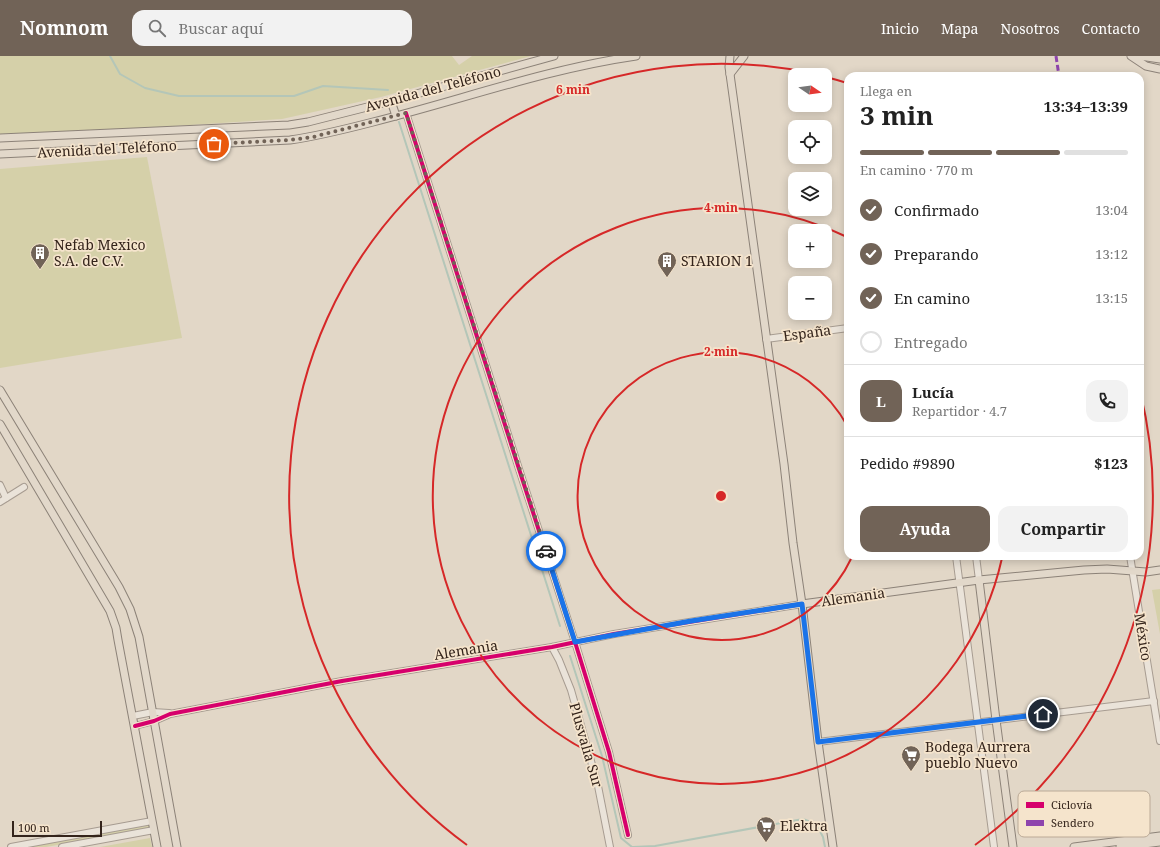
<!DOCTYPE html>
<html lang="es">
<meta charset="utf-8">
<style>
:root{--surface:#fff;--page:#f2f2f2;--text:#222;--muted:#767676;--line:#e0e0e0;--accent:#716357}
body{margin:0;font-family:"Noto Serif",serif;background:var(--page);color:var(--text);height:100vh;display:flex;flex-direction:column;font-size:15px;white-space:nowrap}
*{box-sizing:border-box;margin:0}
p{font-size:13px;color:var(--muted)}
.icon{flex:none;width:22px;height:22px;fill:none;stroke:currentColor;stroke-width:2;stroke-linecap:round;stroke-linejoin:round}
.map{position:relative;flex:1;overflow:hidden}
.panel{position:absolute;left:844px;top:16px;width:300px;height:488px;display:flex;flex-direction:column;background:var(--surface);border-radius:12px;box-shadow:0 2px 10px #0003}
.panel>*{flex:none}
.needle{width:26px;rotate:103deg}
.tools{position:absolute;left:788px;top:12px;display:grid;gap:8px}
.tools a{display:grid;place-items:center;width:44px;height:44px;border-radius:8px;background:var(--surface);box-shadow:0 2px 10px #0003;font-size:20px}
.scale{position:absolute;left:12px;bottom:10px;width:90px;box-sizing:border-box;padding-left:4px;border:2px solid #34241b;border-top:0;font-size:11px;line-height:14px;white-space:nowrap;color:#34241b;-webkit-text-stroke:3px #f5e4cc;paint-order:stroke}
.pin{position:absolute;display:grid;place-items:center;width:34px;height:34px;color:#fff;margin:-17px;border:2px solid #fff;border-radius:50%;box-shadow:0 1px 4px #0007}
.courier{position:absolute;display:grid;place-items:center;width:40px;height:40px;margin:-20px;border:3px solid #1a73e8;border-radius:50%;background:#fff;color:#222;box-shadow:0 1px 5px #0007}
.summary em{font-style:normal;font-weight:700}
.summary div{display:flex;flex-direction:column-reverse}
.summary{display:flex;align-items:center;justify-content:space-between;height:68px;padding:0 16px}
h1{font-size:26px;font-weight:700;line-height:30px}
.bar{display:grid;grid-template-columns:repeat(4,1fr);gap:6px 4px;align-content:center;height:48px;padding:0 16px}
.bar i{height:5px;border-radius:3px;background:var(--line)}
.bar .on{background:var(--accent)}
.bar p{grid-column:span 4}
.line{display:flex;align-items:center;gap:10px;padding:0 16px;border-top:1px solid var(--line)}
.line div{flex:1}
.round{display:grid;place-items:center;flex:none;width:42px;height:42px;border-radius:12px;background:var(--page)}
ol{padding:0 16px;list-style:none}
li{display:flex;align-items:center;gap:12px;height:44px}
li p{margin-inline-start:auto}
li .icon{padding:4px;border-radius:50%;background:var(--accent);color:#fff;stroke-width:4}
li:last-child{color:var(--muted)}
li i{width:22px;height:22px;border:2px solid var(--line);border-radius:50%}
.button{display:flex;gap:8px;margin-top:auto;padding:8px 16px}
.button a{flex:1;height:46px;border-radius:12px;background:var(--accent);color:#fff;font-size:16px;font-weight:700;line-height:46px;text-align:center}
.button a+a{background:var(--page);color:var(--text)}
header{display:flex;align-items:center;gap:24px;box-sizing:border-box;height:56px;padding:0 20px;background:var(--accent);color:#fff}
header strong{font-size:19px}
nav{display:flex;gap:22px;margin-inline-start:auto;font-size:14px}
.search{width:280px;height:36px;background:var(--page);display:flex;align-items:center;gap:10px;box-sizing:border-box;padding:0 14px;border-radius:12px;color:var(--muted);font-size:15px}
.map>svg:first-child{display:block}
.green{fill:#d5d0a9}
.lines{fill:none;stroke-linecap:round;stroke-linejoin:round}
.stream{stroke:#b4c6b8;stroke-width:2}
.minor-casing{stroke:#a79c91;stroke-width:8}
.major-casing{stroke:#8c8278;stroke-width:9}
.minor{stroke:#eae3d9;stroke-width:6}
.major{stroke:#e2d8ca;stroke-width:7}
.quiet{stroke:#8e44ad;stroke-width:3;stroke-dasharray:6 3;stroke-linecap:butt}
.cycleway-casing{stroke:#f5e4cc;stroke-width:6}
.cycleway{stroke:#d6006c;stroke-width:4}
.done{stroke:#716357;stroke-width:4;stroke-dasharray:0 7.2}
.route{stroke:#1a73e8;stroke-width:5}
.ring{fill:none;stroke:#d62828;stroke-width:2}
.labels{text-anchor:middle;stroke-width:3.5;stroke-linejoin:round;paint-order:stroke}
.street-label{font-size:14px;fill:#34241b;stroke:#f5e4cc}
.poi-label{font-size:14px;fill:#34241b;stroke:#f5e4cc;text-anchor:start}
.key{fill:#f5e4cc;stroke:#bbaa97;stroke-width:1}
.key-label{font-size:11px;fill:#34241b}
.centre{fill:#d62828;stroke:#f5e4cc;stroke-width:2}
.ring-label{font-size:12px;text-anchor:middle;font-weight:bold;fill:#d62828;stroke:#f5e4cc;stroke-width:3.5;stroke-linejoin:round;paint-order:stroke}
</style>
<header>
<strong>Nomnom</strong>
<div class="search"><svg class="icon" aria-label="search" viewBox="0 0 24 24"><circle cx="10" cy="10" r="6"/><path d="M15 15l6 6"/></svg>Buscar aquí</div>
<nav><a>Inicio</a><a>Mapa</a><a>Nosotros</a><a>Contacto</a></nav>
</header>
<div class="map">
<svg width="1160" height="791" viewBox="0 0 1160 791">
<rect width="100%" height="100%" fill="#e2d7c7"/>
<g class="green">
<polygon points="0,0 452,0 459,9 472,0 531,0 381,41 282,63 128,73 0,78"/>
<polygon points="147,101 182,282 0,312 0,113"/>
<polygon points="1160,533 1160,578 1152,534"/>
<polygon points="151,769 152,772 46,791 25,791"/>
<polygon points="150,782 152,791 100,791"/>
</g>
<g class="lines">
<g class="stream">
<polyline points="110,0 120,18 145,32 179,40 294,40 323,30 388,34"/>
<polyline points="399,66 560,570"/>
<polyline points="570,600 602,700 621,782 632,791"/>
<polyline points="633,791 655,790 803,763 816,768 823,781 825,791"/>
</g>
<defs>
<g id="minor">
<polyline points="406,57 519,413 575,586 609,696 628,779"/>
<polyline points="766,283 848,272"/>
<polyline points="0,429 6,442"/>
<polyline points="0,446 24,431"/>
<polyline points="956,500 994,791"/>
<polyline points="976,500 979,524"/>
<polyline points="1130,500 1160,685"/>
<polyline points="552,591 559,604 571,634 598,730 610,791"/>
<polyline points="133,660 153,656 169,657"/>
<polyline points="135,670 154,665 170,658 342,625 552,591 614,578 802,548"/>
<polyline points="818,686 1154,645"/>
<polyline points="11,791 152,765"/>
<polyline points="62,791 154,774"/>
</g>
<g id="major">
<polyline points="730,0 729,11 784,408 793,487 802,548 818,686 833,791"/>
<polyline points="1131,0 1146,10 1160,13"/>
<polyline points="1140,0 1160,3"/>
<polyline points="730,18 744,0"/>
<polyline points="391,45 396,60"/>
<polyline points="0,82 289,69 308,66 391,45 554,0"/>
<path d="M0 98 290 84C319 80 346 73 373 66 461 44 546 13 636 0"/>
<polyline points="0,334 119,531 130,553 139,581 177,791"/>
<polyline points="0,368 110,555 116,572 118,584 157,791"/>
<polyline points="979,524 996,664 1013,791"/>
<polyline points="802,548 979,524 1084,514 1107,513 1146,516 1160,514"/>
<polyline points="1074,791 1160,780"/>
<polyline points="1120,791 1160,786"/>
</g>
</defs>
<use href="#minor" class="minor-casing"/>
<use href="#major" class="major-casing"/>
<use href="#minor" class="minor"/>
<use href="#major" class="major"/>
<polyline class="quiet" points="1056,0 1059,20"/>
<defs>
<g id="cycleway">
<polyline points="406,57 519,413 575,586 609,696 628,779"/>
<polyline points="135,670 154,665 170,658 342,625 552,591 614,578 802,548"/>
</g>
</defs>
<use href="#cycleway" class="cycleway-casing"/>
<use href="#cycleway" class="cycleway"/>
</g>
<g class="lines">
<polyline class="done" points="214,88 290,84 313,81 406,57 546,495"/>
<polyline class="route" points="546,495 575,586 691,565 802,548 818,686 1043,658"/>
</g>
<g class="ring">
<path d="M852 501A144 144 0 1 1 848 371"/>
<path d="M1002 502A288 288 0 1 1 847 181"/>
<path d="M467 789A432 432 0 0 1 815 18M826 21A432 432 0 0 1 847 27M1140 335A432 432 0 0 1 975 789"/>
</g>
<defs>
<symbol id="building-pin" viewBox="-11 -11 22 30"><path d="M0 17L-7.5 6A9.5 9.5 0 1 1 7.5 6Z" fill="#716357" stroke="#f5e4cc"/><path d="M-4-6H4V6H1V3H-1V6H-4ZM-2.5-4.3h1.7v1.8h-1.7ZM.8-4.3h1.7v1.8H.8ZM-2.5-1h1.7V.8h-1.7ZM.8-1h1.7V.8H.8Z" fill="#fff"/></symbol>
<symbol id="supermarket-pin" viewBox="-11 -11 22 30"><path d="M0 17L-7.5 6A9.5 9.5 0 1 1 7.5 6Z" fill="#716357" stroke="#f5e4cc"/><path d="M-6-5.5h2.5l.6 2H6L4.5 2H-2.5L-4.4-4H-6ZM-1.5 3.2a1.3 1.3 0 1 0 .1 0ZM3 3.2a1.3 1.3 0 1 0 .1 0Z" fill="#fff"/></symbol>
</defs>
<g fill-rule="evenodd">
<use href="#building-pin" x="29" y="186" width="22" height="30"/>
<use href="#building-pin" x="656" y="194" width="22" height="30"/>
<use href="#supermarket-pin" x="900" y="688" width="22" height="30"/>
<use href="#supermarket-pin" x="755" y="759" width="22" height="30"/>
</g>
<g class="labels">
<g class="street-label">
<text transform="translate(433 33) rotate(-15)" y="5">Avenida del Teléfono</text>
<text transform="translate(107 93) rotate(-3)" y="5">Avenida del Teléfono</text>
<text transform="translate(807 277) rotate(-8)" y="5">España</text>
<text transform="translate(853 541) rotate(-8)" y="5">Alemania</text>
<text transform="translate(1143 581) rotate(81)" y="5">México</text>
<text transform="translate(466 594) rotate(-9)" y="5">Alemania</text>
<text transform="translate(586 689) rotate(74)" y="5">Plusvalia Sur</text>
</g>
<g class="poi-label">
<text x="54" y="194">Nefab Mexico<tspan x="54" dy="16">S.A. de C.V.</tspan></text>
<text x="681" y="210">STARION 1</text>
<text x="925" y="696">Bodega Aurrera<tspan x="925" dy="16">pueblo Nuevo</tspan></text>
<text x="780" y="775">Elektra</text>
</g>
</g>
<rect x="1018" y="735" width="132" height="46" rx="6" class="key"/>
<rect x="1026" y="746" width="18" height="6" fill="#d6006c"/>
<rect x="1026" y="764" width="18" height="6" fill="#8e44ad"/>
<g class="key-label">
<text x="1051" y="753">Ciclovía</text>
<text x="1051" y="771">Sendero</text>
</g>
<circle cx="721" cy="440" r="6" class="centre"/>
<g class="ring-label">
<text x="573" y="38">6 min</text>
<text x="721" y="156">4 min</text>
<text x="721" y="300">2 min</text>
</g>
</svg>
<div class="tools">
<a><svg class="needle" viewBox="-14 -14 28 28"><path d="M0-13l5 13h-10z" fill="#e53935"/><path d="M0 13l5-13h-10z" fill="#767676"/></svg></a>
<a><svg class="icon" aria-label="locate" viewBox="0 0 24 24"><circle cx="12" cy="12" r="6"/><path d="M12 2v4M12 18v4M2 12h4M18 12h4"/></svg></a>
<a><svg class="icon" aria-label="layers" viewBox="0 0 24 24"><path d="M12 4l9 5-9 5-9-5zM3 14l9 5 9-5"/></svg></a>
<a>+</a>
<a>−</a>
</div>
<div class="scale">100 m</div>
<div class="pin" style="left:214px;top:88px;background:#ea580c"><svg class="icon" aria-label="bag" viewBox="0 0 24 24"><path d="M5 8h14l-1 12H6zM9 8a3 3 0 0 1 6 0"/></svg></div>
<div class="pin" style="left:1043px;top:658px;background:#1f2937"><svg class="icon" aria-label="home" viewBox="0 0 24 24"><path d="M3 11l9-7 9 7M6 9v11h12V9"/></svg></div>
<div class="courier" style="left:546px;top:495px"><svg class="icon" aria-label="car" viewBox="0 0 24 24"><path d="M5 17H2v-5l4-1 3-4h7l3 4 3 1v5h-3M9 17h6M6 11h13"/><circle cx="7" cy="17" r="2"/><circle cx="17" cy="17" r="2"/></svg></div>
<section class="panel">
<div class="summary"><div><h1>3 min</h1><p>Llega en</p></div><em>13:34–13:39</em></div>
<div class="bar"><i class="on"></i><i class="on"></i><i class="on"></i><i></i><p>En camino · 770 m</p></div>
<ol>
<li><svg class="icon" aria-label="check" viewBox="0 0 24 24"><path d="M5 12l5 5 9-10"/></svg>Confirmado<p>13:04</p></li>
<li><svg class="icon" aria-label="check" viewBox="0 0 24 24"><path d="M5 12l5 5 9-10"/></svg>Preparando<p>13:12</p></li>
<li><svg class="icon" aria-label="check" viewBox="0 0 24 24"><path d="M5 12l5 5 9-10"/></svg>En camino<p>13:15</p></li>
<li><i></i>Entregado</li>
</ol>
<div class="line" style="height:72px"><b class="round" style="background:var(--accent);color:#fff">L</b><div><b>Lucía</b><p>Repartidor · 4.7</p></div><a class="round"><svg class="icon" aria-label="phone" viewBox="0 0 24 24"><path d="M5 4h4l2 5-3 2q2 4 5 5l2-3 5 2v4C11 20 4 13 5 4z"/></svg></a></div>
<div class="line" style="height:52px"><div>Pedido #9890</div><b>$123</b></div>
<div class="button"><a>Ayuda</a><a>Compartir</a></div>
</section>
</div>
